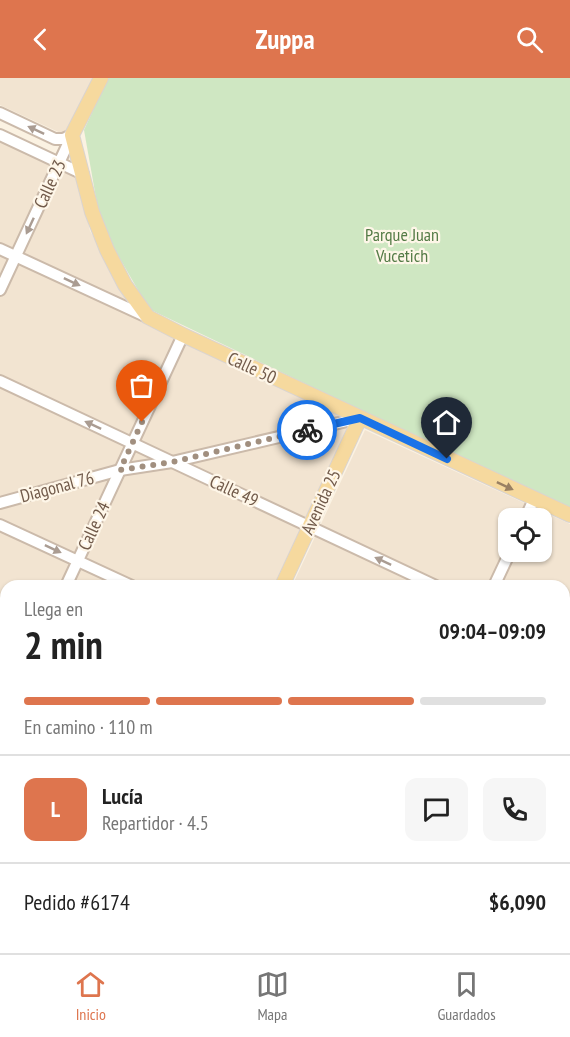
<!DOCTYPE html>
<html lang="es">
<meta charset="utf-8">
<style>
:root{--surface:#fff;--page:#f6f6f6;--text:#222;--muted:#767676;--line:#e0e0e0;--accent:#de754e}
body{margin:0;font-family:"PT Sans Narrow",sans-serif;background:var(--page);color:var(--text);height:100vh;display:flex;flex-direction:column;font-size:22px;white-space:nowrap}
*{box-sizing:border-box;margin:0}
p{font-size:20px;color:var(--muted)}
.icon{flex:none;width:33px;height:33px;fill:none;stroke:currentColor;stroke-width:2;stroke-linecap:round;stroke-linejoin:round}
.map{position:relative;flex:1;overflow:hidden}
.sheet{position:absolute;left:0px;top:502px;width:570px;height:374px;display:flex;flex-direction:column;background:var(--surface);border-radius:18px 18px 0 0;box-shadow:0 2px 4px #0004}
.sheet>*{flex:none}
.tools{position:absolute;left:498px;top:430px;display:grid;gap:12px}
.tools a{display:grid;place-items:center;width:54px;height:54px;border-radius:12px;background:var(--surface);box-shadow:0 2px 4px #0004;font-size:30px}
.pin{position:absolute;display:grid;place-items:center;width:51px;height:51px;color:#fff;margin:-62px -26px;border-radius:50% 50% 50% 0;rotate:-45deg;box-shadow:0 0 6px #0007}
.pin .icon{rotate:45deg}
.courier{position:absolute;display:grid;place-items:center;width:60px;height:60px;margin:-30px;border:4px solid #1a73e8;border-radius:50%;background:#fff;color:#222;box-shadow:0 2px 8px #0007}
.overview em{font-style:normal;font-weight:700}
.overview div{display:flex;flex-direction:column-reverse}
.overview{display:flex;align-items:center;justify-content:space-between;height:102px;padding:0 24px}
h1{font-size:39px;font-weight:700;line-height:45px}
.bar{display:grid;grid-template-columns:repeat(4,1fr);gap:9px 6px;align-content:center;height:72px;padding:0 24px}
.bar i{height:8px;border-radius:4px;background:var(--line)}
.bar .selected{background:var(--accent)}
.bar p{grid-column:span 4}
.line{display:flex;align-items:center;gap:15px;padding:0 24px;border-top:2px solid var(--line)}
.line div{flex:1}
.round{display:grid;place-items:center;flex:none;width:63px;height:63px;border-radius:12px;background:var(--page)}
header{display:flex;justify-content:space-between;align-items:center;height:78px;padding:0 24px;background:var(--accent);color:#fff;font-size:27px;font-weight:700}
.tab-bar{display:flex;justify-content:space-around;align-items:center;height:84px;border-top:2px solid var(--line);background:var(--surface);font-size:16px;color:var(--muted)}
.tab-bar a{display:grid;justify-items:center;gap:3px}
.tab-bar .selected{color:var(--accent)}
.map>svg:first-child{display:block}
.residential{fill:#f2e4d1;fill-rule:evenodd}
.green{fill:#cfe7c2}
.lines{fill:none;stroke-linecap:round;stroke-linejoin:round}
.minor-casing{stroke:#cbbaaa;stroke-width:14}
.major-casing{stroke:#dad4d0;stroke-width:16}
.minor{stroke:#fff;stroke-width:10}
.major{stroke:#f6d99e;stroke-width:14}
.oneway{fill:#aa9c92}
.oneway2{fill:#998063}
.done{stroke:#a18f7f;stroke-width:6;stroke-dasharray:0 10.8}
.route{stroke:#1a73e8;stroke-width:8}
.labels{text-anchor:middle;stroke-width:4.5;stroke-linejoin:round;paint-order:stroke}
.street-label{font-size:18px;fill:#715a4a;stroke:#fef6e8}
.park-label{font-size:18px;fill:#547b46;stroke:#fef6e8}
</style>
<header><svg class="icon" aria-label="back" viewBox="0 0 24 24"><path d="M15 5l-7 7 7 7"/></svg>Zuppa<svg class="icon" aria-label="search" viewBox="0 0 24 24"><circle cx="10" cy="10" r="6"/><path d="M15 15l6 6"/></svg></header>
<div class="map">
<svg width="570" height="875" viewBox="0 0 570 875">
<rect width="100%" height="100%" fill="#fbf2e2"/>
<g class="residential">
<polygon points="0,0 94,0 65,57 0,27"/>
<polygon points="0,62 78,99 90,153 144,243 342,335 340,342 354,345 277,508 6,508 6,870 107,870 105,875 0,875"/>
<path d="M365 352 570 446V875H121L123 870H564V508H292ZM508 441H542V474H508Z"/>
</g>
<polygon class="green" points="108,0 570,0 570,432 149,231 101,148 84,52"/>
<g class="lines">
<defs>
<g id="minor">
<polyline points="0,35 55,61 63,61 72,57"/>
<polyline points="0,57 83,96"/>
<polyline points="0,171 147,239"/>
<polyline points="0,212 72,57"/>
<polyline points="0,303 436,508"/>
<polyline points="0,425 120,392 172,384 360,340"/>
<polyline points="525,441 534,421"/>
<polyline points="0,447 132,508"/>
<polyline points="66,508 183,257"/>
<polyline points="494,508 510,474"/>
<polyline points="564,569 570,572"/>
<polyline points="0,608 6,611"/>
<polyline points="0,650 6,637"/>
<polyline points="564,712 570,715"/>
<polyline points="0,784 6,786"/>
<polyline points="564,805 570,792"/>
<polyline points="184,870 194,875"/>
<polyline points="561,870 570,874"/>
<polyline points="323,875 326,870"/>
<polyline points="531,875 533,870"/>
</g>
<g id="major">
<polyline points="101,0 72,57 92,134 107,172 125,207 148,239 183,257 570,437"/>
<polyline points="282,508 360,340"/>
<polyline points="117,875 120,870"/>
</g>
</defs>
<use href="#minor" class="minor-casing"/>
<use href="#major" class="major-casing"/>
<use href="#minor" class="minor"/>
<use href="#major" class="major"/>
</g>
<defs><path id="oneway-solid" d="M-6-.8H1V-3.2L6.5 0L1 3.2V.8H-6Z" transform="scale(1.5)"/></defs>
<g class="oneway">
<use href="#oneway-solid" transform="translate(36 52) rotate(-155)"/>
<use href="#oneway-solid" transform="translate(30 148) rotate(115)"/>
<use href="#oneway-solid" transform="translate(72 204) rotate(25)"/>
<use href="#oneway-solid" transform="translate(93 347) rotate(-155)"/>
<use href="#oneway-solid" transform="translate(53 471) rotate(25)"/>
<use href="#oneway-solid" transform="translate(383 483) rotate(-155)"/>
</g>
<use class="oneway2" href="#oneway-solid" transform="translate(505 408) rotate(25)"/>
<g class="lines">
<polyline class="done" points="142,344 120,392 172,384 307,352"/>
<polyline class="route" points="307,352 360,340 447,381"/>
</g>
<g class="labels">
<g class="street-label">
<text transform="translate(50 106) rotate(-65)" y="6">Calle 23</text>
<text transform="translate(252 290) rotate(25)" y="6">Calle 50</text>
<text transform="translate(57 409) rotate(-15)" y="6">Diagonal 76</text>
<text transform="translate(234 413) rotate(25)" y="6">Calle 49</text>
<text transform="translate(321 424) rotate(-65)" y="6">Avenida 25</text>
<text transform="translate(94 448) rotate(-65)" y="6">Calle 24</text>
</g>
<g class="park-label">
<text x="402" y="163">Parque Juan<tspan x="402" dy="21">Vucetich</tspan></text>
</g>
</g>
</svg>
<div class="tools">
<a><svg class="icon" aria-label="locate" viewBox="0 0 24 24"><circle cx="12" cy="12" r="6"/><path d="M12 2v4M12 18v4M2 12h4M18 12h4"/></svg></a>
</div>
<div class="pin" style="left:142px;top:344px;background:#ea580c"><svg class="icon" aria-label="bag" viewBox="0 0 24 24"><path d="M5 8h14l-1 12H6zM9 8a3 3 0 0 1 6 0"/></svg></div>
<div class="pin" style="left:447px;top:381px;background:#1f2937"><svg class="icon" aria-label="home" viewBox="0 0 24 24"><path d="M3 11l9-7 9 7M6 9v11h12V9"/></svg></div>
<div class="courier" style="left:307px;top:352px"><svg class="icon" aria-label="bike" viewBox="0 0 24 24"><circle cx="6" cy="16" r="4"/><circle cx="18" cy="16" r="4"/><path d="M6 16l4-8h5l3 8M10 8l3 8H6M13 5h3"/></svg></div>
<section class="sheet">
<div class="overview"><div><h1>2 min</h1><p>Llega en</p></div><em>09:04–09:09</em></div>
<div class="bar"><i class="selected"></i><i class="selected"></i><i class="selected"></i><i></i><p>En camino · 110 m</p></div>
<div class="line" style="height:108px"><b class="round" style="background:var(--accent);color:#fff">L</b><div><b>Lucía</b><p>Repartidor · 4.5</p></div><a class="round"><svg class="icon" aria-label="chat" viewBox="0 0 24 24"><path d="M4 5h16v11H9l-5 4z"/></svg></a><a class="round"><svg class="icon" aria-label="phone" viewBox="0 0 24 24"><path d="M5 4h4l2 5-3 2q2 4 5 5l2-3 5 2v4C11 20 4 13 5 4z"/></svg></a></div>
<div class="line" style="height:78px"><div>Pedido #6174</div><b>$6,090</b></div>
</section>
</div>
<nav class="tab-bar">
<a class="selected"><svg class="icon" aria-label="home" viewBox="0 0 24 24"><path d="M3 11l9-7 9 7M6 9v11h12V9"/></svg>Inicio</a>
<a><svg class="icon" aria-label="map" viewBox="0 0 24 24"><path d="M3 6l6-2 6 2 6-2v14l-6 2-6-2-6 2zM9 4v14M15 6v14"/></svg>Mapa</a>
<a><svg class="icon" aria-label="saved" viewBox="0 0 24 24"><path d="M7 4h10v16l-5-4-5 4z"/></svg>Guardados</a>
</nav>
